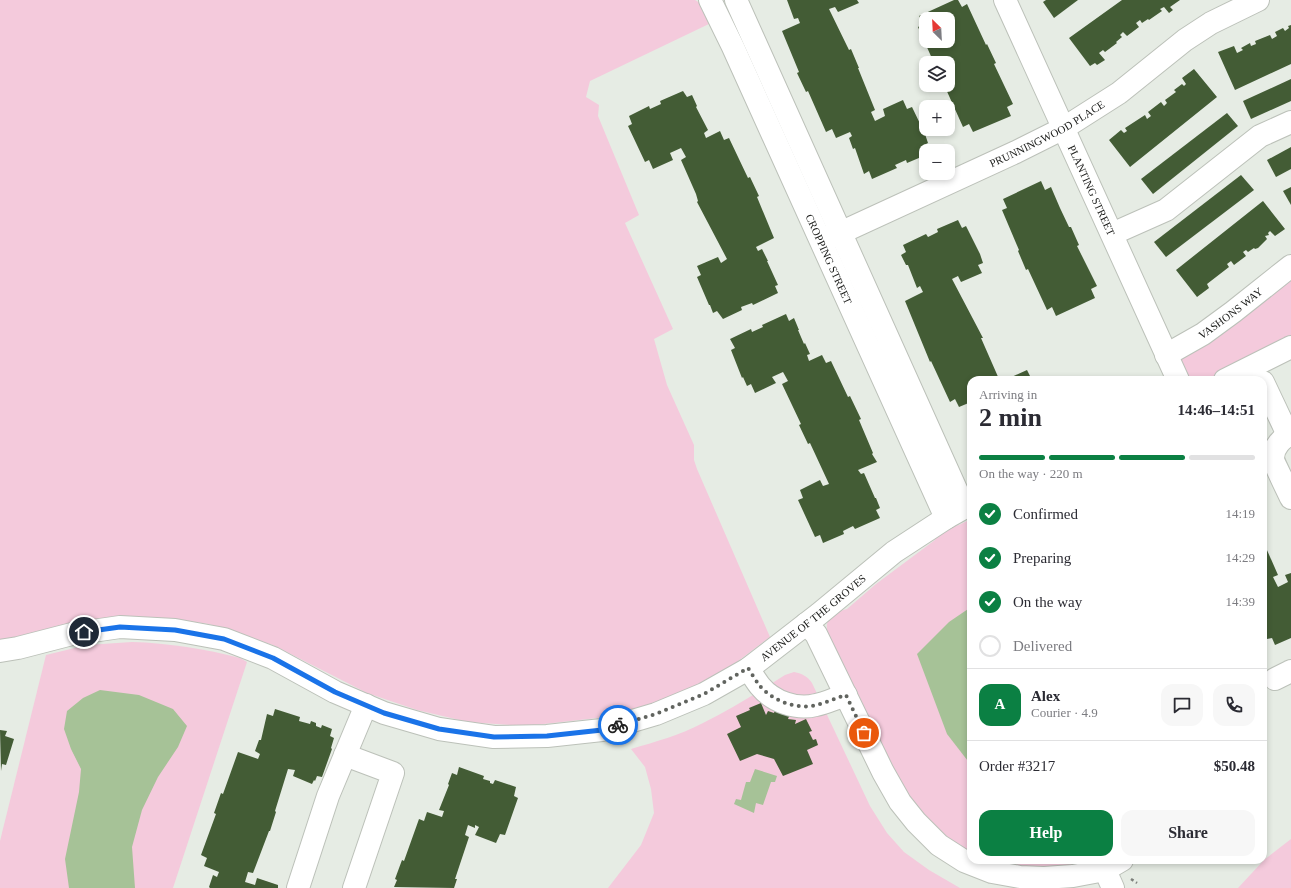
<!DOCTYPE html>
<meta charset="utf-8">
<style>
:root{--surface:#fff;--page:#f7f7f7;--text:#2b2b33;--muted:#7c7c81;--line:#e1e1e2;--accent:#0b8043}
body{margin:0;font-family:"Times New Roman",serif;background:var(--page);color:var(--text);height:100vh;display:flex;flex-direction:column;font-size:15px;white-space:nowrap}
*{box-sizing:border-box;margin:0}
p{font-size:13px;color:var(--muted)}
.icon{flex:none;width:22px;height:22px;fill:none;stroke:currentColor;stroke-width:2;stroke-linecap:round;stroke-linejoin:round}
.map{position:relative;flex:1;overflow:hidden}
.sheet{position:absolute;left:967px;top:376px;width:300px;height:488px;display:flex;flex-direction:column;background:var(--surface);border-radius:12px;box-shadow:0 2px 6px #0003}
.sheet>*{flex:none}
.needle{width:26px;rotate:336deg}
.controls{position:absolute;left:919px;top:12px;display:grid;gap:8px}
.controls a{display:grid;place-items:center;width:36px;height:36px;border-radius:8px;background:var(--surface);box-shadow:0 2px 6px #0003;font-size:20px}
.pin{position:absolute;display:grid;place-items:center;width:34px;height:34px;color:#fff;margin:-17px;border:2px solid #fff;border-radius:50%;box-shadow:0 1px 4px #0007}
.courier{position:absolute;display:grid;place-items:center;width:40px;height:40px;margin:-20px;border:3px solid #1a73e8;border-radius:50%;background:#fff;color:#222;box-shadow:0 1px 5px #0007}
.overview em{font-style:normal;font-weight:600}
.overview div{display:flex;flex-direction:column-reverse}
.overview{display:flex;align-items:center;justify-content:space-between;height:68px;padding:0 12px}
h1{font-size:26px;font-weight:600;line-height:30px}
.bar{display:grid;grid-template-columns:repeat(4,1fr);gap:6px 4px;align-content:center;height:48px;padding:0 12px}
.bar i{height:5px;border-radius:3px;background:var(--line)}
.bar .selected{background:var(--accent)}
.bar p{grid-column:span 4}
.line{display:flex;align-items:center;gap:10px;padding:0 12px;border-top:1px solid var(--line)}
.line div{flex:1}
.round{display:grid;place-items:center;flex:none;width:42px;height:42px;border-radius:12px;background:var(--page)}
ol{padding:0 12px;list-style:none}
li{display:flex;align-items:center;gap:12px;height:44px}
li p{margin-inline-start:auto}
li .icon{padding:4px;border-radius:50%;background:var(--accent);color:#fff;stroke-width:4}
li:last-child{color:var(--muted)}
li i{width:22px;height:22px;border:2px solid var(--line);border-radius:50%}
.button{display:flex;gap:8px;margin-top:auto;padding:8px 12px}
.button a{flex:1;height:46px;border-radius:12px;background:var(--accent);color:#fff;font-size:16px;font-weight:600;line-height:46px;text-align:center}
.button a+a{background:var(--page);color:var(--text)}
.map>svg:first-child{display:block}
.green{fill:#f4cadc}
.water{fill:#a6c297}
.building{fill:#435c35;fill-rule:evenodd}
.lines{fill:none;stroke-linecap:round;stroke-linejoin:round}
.minor-casing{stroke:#bcc1b9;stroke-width:24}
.path{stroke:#7d807b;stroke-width:2.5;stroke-dasharray:3 3;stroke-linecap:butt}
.minor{stroke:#fff;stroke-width:22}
.done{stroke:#61645f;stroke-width:4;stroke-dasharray:0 7.2}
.route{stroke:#1a73e8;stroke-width:5}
.labels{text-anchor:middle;stroke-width:4;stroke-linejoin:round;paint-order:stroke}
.street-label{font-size:11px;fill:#191a18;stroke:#e6ece4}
</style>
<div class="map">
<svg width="1291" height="888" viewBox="0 0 1291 888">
<rect width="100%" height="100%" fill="#e6ece4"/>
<g class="green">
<polygon points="0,0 695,0 700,3 711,23 590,81 586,97 599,105 598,116 639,215 625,223 673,329 654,339 667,385 694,445 694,460 697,469 770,637 729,668 685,691 642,708 597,718 526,726 468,722 417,710 367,693 273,645 209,624 167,618 97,619 0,641"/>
<polygon points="1291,271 1291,337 1209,380 1192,380 1188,377 1181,362 1181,356"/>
<path d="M971 519V854L941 834 900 788 828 635C826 626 826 621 833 613L847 609 876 584 931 543 935 540 937 533 946 528 959 525Z"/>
<path d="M132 642C169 643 205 649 240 658L247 662 173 888H0V841L46 655 87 645Z"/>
<path d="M794 672C803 674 807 676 812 683L870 806 887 833 904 852 929 870 960 888H608L641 845 654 813 651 789 645 767 631 749C655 742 680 735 703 723 731 709 758 692 785 675Z"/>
<polygon points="1291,839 1291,888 1238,888 1264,860"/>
<polygon points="987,860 1102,860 1041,870"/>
</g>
<g class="water">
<polygon points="971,607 971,765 947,734 917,654 949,622"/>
<polygon points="100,690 139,695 173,709 187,726 178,747 158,777 142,810 132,847 135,888 69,888 65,859 79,792 81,769 71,749 64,729 67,711 83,698"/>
<polygon points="755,769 777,776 775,782 771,782 763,805 756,803 754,813 734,804 736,799 741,800 746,782 750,782"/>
</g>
<g class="building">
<polygon points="787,0 857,0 859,3 838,12 835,7 829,9 849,50 851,49 859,68 858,68 875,110 871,112 875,121 885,116 883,109 903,100 907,109 912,107 925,134 928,143 924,145 927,151 926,155 907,163 906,160 895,165 897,168 872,179 869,171 864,174 855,148 853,149 849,138 852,136 850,132 836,138 832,129 826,132 808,91 806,92 797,73 799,72 782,31 800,23 798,18 794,19"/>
<path d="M954 0H958L962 7 967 4 986 45 987 44 996 63 994 64 1013 104 1007 107 1011 116 973 132 969 124 963 127 945 87H943L942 85H948V63H934L918 27 923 24 919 16ZM926 19H948V41H926Z"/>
<polygon points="1046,0 1078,0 1054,18 1043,2"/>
<polygon points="1122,0 1180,0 1170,7 1173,10 1169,13 1164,7 1160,9 1162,11 1149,20 1148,19 1142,23 1140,20 1136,23 1139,27 1127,36 1123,32 1120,35 1122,37 1116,42 1117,43 1105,52 1103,50 1099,53 1105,60 1097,65 1095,63 1090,66 1069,38"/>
<polygon points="1291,25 1291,64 1235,90 1218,52 1234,46 1237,53 1243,50 1241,48 1250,43 1251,46 1256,44 1255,41 1270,35 1272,39 1277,36 1275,32 1283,28 1285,31 1289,28 1288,26"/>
<polygon points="1194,69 1217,97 1130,167 1109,140 1121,130 1124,133 1127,131 1125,128 1145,115 1147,119 1151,116 1148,112 1161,102 1164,106 1167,103 1165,100 1176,92 1174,90 1182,84 1184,86 1186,84 1182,78"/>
<polygon points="1291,79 1291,101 1251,119 1243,101"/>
<polygon points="683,91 687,97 692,95 697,106 696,107 708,130 704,133 706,138 720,131 724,140 729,138 748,178 750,177 759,196 757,197 774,238 756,247 758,251 762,249 768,261 767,261 778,285 775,286 778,293 753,305 752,303 741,307 742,310 723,319 717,311 713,313 710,305 709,305 697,277 701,275 697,266 718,257 721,263 727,259 697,202 698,201 696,194 681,160 686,157 681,148 670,153 673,160 653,169 649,160 645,162 628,126 632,124 629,116 649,106 650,109 661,104 660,101"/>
<polygon points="1227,113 1238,126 1153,194 1141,179"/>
<polygon points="1291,147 1291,169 1276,177 1267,160"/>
<polygon points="1241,175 1254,190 1166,257 1154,242"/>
<polygon points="1041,181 1045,190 1051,187 1060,208 1069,227 1071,227 1079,245 1077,246 1097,286 1091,289 1095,298 1056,316 1052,307 1047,310 1028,269 1026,270 1018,251 1019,250 1002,210 1007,208 1003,199"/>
<polygon points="1291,187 1291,205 1283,191"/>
<polygon points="1263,201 1285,229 1275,236 1270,231 1268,233 1269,235 1265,236 1267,239 1258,248 1255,249 1254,248 1248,252 1246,250 1243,252 1246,256 1234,265 1231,261 1227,264 1229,267 1207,284 1209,288 1197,297 1176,270"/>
<polygon points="958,220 962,228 966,226 980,254 983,263 978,265 982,273 961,282 958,276 952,279 983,338 981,338 999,379 971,380 971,402 959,407 955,399 950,402 931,361 930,362 905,301 923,292 920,286 917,288 908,265 906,265 901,255 906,252 903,245 926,234 928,237 938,232 937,229"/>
<polygon points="786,314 789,321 794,318 799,330 798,330 804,344 805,343 810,354 807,355 809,361 822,355 826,363 831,361 848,397 850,396 861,419 859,420 873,453 872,454 877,462 858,470 861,474 864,473 875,498 876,498 880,508 876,510 880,518 855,529 853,526 843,531 844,534 823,543 820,535 815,537 798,500 803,498 800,490 820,480 823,486 829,484 810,443 808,444 799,425 801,424 782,384 788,381 783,372 772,377 776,383 755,393 751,384 747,386 743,377 742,378 731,350 735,348 730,339 751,329 752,332 763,327 762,325"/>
<polygon points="1027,370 1031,378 1035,377 1037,380 1005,380"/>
<polygon points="1263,541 1278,575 1273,577 1278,587 1288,582 1285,575 1291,573 1291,638 1275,645 1272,638 1267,639 1263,630"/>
<polygon points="761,703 766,715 768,711 774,713 777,704 792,709 788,719 796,720 795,724 806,719 812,731 809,732 813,740 816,739 818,745 807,750 813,764 783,776 774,759 757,754 740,761 727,734 741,727 736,716 750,710 749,708"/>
<polygon points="275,709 300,717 299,721 310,724 311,721 316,723 316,726 321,728 322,725 332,729 330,736 334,738 331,748 332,749 322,777 317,776 315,781 314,780 312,784 293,776 295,770 288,769 275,811 276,812 270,831 269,831 253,873 248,872 245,882 255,885 257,878 278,885 278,888 210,888 209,887 213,875 217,877 219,872 204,866 207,858 201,855 216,814 214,813 221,793 223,794 238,752 258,759 260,754 255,751 259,740 261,740 267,714 273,716"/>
<polygon points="0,730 7,731 5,736 14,739 6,765 2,764 1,771"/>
<polygon points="459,767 484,776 483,779 490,781 490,783 493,784 495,780 516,787 514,796 518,798 505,835 500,834 496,843 475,835 479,827 475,825 475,828 468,825 465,835 469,837 455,879 457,879 454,888 394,887 397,880 395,879 402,860 404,861 419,819 424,821 427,812 442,817 444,811 439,810 449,785 448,784 452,773 457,775"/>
</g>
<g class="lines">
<defs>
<g id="minor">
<path id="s1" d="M710 0 733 47 946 518"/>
<polyline points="736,0 964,507"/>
<path id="s2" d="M1005 0 1178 380"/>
<polyline points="1112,234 1166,210 1260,136 1291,122"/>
<path id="s3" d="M827 239 1016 152 1064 128 1119 93 1185 40 1211 23 1258 0"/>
<path id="s4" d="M1166 355 1203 334 1233 312 1291 266"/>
<polyline points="1225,380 1291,347"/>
<polyline points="1263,382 1288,435"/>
<path d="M1291 435C1282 437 1273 448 1273 458 1273 462 1288 491 1291 498"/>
<polyline points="806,624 816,634 883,772 900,802 916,822 939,845 964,861 992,872 1020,877 1044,878 1073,876 1105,870 1122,860"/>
<path id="s5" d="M0 651 18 648 72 634 120 627 175 630 224 639 273 658 335 692 384 713 439 729 494 737 547 736 602 730 656 714 704 694 748 669 819 614 894 552 946 518 971 504"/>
<path d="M748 669C752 674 756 681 760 686 773 702 797 710 816 705 826 703 836 698 846 695"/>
<polyline points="1275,679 1291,671"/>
<polyline points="345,755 393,773 354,888"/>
<polyline points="1105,870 1113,888"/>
<polyline points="298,888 328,796 366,705"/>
</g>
</defs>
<use href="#minor" class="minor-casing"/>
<polyline class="path" points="1131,879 1137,883"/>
<use href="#minor" class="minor"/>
</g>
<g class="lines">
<path class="done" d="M618 725 656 714 704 694 748 668C752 674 756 681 760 686 773 701 797 710 816 705 826 703 836 698 846 695L864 733"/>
<polyline class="route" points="84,632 120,627 175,630 224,639 273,658 335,692 384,713 439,729 494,737 547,736 602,730 618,725"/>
</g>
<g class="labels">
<g class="street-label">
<text dy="4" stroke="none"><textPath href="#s3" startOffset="244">PRUNNINGWOOD PLACE</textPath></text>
<text dy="4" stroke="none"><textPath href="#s2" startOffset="209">PLANTING STREET</textPath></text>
<text dy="4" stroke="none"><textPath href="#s1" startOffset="285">CROPPING STREET</textPath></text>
<text dy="4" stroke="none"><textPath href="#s4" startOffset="77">VASHONS WAY</textPath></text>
<text dy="4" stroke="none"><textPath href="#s5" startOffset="867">AVENUE OF THE GROVES</textPath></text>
</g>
</g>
</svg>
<div class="controls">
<a><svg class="needle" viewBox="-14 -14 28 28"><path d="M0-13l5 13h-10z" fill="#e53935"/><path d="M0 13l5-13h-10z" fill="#7c7c81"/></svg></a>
<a><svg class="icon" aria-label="layers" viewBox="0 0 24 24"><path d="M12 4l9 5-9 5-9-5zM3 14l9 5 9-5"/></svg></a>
<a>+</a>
<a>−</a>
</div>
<div class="pin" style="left:864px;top:733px;background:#ea580c"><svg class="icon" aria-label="bag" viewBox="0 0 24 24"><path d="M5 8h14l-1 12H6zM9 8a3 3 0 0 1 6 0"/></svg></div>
<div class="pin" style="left:84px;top:632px;background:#1f2937"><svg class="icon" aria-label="home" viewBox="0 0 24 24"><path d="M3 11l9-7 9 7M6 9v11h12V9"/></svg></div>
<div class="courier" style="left:618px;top:725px"><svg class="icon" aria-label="bike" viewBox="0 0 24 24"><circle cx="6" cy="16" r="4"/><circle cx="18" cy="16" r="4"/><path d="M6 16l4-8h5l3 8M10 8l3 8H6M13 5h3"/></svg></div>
<section class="sheet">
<div class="overview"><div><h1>2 min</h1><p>Arriving in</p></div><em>14:46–14:51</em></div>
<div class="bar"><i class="selected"></i><i class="selected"></i><i class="selected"></i><i></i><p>On the way · 220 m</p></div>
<ol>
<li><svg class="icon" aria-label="check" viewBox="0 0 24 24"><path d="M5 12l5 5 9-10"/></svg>Confirmed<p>14:19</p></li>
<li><svg class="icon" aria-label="check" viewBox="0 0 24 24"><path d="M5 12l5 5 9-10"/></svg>Preparing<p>14:29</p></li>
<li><svg class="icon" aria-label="check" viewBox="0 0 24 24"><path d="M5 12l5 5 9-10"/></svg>On the way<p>14:39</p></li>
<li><i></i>Delivered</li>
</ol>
<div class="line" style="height:72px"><b class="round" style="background:var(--accent);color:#fff">A</b><div><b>Alex</b><p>Courier · 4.9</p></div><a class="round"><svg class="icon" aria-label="chat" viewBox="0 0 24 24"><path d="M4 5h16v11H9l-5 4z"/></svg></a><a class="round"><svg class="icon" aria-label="phone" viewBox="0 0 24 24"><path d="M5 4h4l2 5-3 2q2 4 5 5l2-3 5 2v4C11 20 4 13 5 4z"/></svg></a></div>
<div class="line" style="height:52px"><div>Order #3217</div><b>$50.48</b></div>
<div class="button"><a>Help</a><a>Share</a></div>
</section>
</div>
